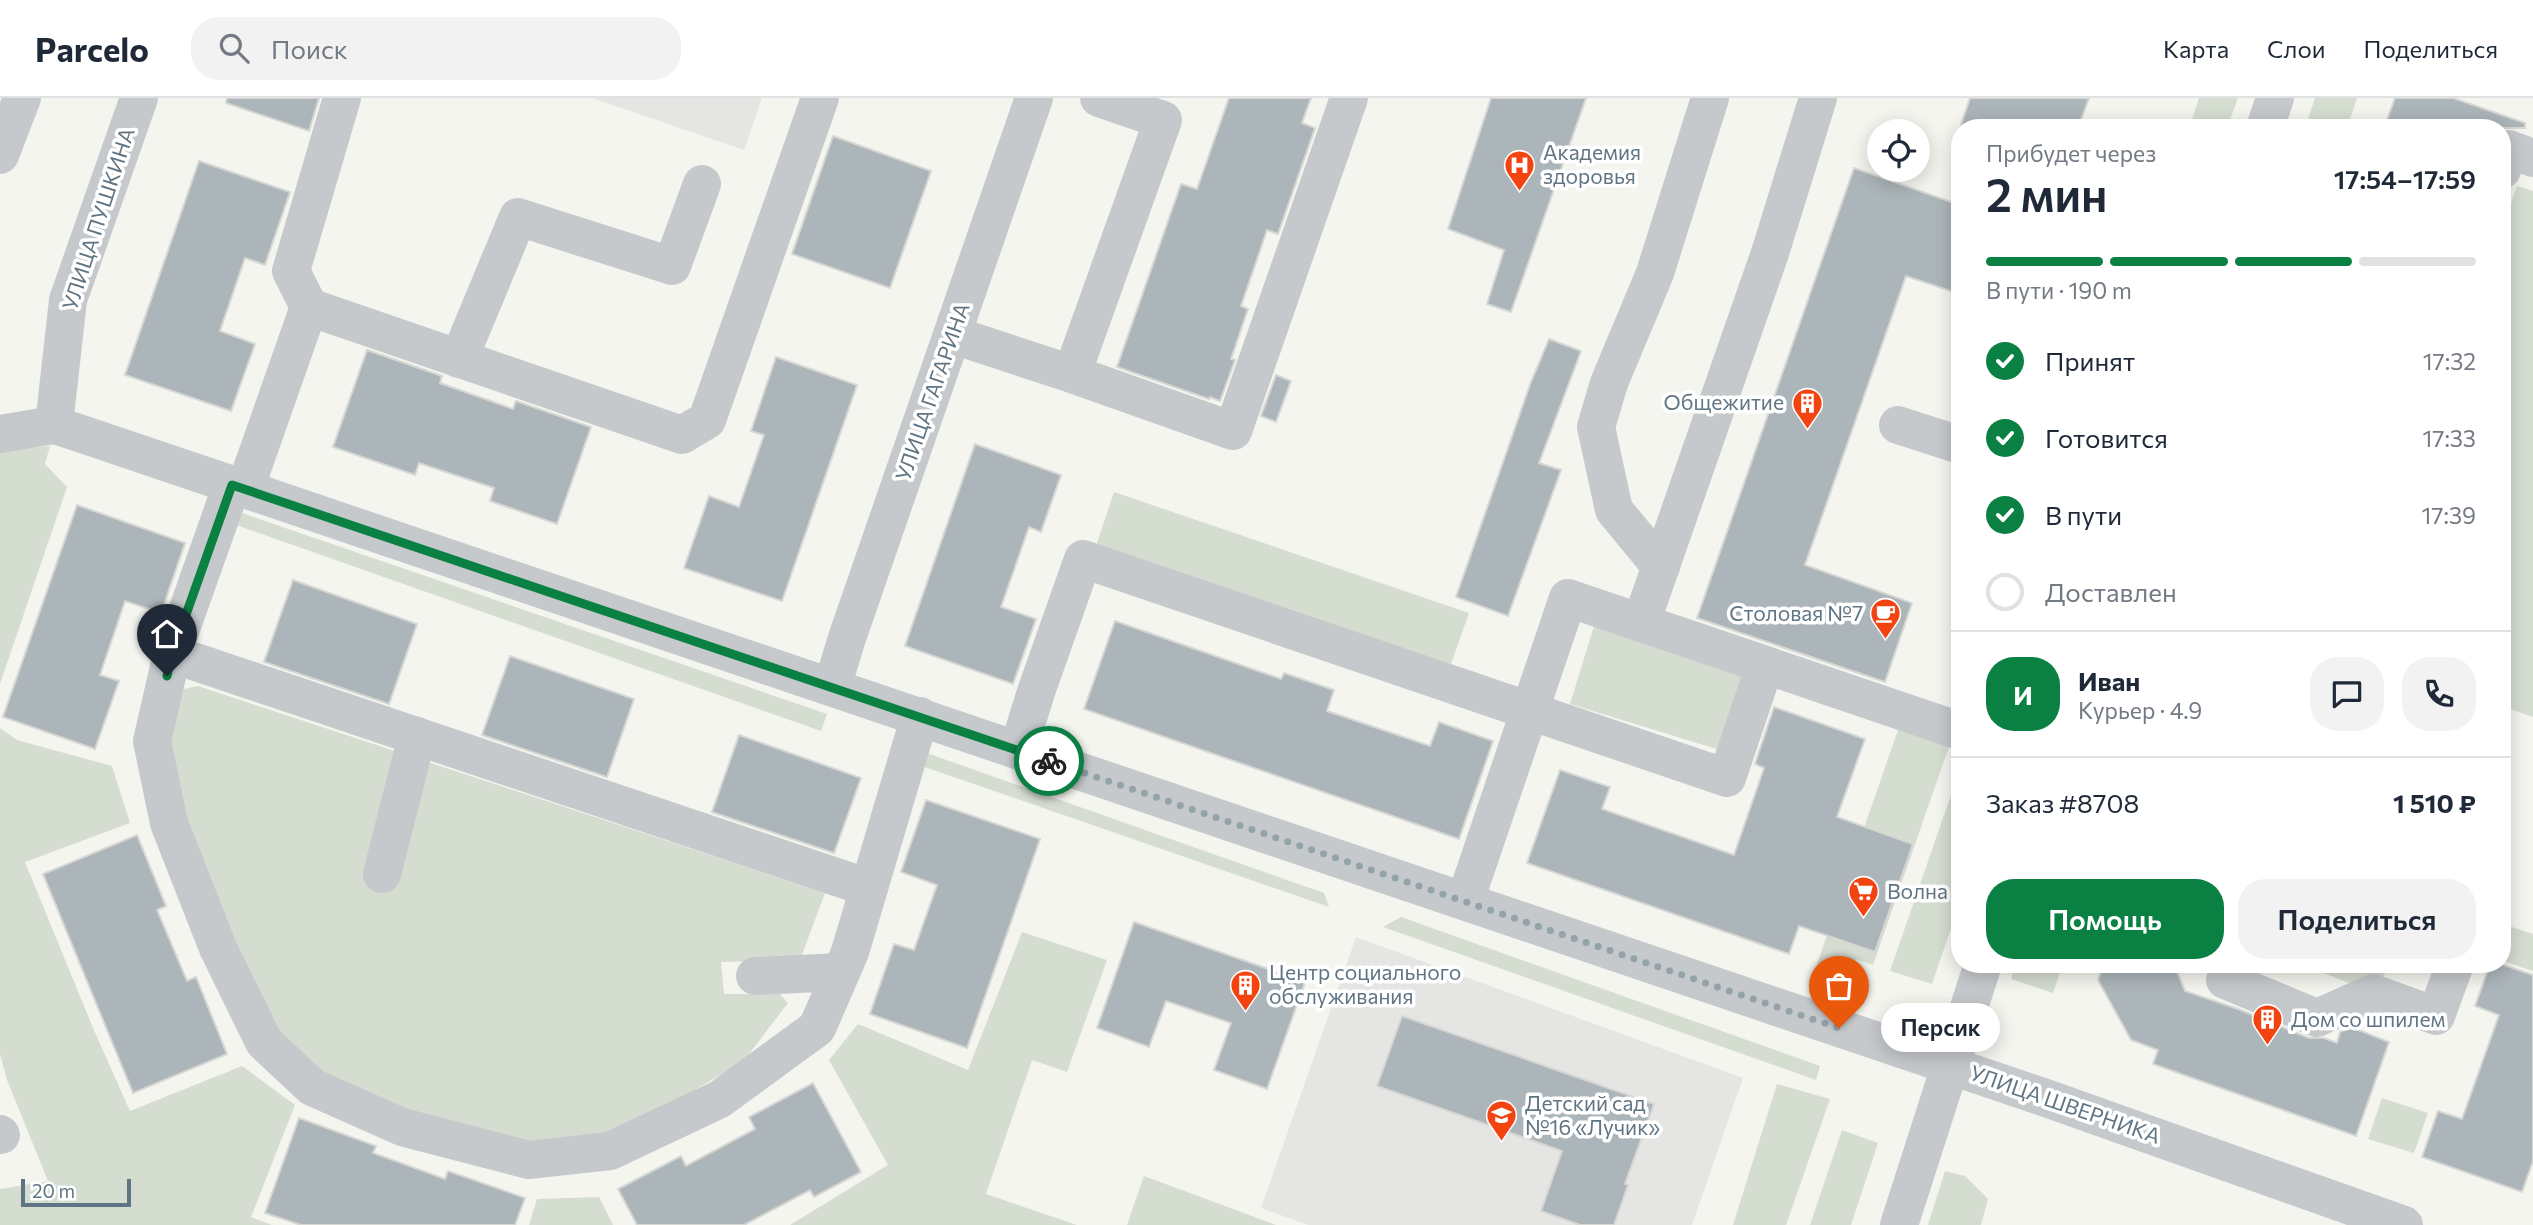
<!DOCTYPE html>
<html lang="ru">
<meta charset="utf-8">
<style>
:root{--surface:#fff;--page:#f2f2f3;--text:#1f2937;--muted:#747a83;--line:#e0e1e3;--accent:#0b8043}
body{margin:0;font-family:Commissioner,sans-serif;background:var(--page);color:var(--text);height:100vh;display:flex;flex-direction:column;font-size:26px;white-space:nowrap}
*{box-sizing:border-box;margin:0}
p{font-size:23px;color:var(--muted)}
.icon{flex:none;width:38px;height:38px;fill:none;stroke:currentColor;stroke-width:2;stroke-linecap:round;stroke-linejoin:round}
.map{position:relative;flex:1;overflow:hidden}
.side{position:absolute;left:1951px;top:21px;width:560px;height:854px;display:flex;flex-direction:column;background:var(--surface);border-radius:28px;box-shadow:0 4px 18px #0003}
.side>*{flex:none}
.tools{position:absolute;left:1867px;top:21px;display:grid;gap:14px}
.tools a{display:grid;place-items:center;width:63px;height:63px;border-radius:50%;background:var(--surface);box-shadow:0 4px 18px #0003;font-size:35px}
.scale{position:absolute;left:21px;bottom:18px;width:110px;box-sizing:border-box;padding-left:7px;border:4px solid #607584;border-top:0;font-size:19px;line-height:24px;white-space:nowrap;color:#607584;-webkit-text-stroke:5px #fff;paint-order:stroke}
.pin{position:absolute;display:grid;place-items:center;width:60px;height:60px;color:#fff;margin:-72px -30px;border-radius:50% 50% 50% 0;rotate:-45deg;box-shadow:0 0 7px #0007}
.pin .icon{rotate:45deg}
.courier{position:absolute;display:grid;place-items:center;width:70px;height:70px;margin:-35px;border:5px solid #0b8043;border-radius:50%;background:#fff;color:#222;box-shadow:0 2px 9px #0007}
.bubble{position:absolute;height:49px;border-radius:24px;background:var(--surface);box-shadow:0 4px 18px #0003;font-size:23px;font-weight:600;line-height:49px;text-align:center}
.head em{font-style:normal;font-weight:600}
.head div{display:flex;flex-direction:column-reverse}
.head{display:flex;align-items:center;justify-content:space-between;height:119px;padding:0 35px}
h1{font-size:46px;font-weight:600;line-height:52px}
.bar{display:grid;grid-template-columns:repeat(4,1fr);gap:10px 7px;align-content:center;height:84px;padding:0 35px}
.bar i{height:9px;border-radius:5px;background:var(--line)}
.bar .active{background:var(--accent)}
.bar p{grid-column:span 4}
.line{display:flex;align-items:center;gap:18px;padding:0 35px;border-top:2px solid var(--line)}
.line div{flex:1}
.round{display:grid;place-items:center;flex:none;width:74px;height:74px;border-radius:28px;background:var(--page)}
ol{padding:0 35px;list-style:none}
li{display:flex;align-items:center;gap:21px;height:77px}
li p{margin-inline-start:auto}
li .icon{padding:7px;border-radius:50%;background:var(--accent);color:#fff;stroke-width:4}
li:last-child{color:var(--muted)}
li i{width:38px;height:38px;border:4px solid var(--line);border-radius:50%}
.primary-button{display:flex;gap:14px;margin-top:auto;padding:14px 35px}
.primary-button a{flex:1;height:80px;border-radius:28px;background:var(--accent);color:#fff;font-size:28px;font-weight:600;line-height:80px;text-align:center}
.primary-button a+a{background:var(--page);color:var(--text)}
header{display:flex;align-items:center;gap:42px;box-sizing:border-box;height:98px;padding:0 35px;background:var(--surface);border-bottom:2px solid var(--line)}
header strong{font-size:33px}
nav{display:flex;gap:38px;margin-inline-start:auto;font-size:24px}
.search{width:490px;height:63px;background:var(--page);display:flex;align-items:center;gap:18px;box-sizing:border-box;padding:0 24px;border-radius:28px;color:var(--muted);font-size:26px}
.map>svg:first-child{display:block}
.built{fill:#e5e6e3}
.green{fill:#d5dcd0}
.building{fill:#acb5b9;stroke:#d6d6d3;stroke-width:2}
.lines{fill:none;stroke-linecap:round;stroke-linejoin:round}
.minor{stroke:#c6c9cc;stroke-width:38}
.done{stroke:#94a2aa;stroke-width:7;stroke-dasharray:0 12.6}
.route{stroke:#0b8043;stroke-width:9}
.labels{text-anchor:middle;stroke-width:7;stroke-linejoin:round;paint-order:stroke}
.poi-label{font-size:21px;fill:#607584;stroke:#fff;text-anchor:start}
.street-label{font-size:21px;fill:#607584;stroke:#fff}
</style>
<header>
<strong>Parcelo</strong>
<div class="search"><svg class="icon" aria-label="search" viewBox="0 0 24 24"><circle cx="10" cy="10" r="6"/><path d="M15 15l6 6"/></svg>Поиск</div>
<nav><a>Карта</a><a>Слои</a><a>Поделиться</a></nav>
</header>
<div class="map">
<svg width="2533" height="1127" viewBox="0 0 2533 1127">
<rect width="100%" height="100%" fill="#f5f5f0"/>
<g class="built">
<polygon points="592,0 762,0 744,52"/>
<polygon points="1356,839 1743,980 1692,1127 1308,1127 1261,1110"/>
</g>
<g class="green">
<polygon points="2199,0 2238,0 2227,30 2189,30"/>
<polygon points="2315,0 2357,0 2347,30 2305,30"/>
<polygon points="2517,88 2533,93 2533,619 2502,608 2502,131"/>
<polygon points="50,348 45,366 67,389 0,586 0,353"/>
<polygon points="1114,394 1469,515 1450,569 1096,448"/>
<polygon points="239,414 827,616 821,633 236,427"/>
<polygon points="1594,528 1747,575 1723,653 1570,606"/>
<polygon points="198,588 825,795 800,862 721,864 724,896 780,896 788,905 743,964 658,1013 578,1048 520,1052 325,987 273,939 203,791 162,640 174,593"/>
<polygon points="1900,626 1951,643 1873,867 1856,861 1849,877 1817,866"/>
<polygon points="0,630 17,642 112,668 130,725 25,764 93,930 130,1013 242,968 295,1007 251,1119 272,1127 0,1127 0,1091 48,1083 7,982 0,956"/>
<polygon points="921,653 1324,795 1329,809 916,666"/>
<polygon points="1960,671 1960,804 1932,886 1890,873"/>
<polygon points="1401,819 1820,968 1816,982 1383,829"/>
<polygon points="2503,826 2533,836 2533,873 2503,863"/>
<polygon points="1022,834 1107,862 1067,974 1032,962 986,1096 1077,1127 790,1127 888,1067 829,962 858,926 968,972"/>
<polygon points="2016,866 2063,866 2053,895 2011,881"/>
<polygon points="2302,866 2407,866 2403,873 2389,869 2373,895"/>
<polygon points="1777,986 1830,1001 1786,1127 1733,1127"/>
<polygon points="2382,1000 2428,1015 2414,1055 2368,1041"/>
<polygon points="1842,1032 1878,1045 1851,1127 1810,1127"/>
<polygon points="1945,1073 1965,1078 1988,1101 1981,1127 1928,1127"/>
<polygon points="1144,1078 1276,1127 1127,1127"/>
<polygon points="599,1099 613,1127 529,1127 537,1101"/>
</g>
<g class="building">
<polygon points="227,0 319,0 309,33 226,5"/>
<polygon points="1229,0 1311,0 1302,25 1315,30 1278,136 1267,132 1241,208 1248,211 1231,261 1235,262 1220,303 1210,299 1209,301 1117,269 1181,86 1197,91"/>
<polygon points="1491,0 1586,0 1511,214 1487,206 1504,152 1448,131"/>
<polygon points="1970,0 2089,0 2078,30 1960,30"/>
<polygon points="2395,0 2453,0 2525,25 2525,30 2384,30"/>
<polygon points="833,38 931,73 890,190 792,156"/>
<polygon points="199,63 290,94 265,167 245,160 220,233 255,246 231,313 125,277"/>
<polygon points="1854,70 1960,107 1960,196 1906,178 1805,467 1912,505 1885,584 1697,520"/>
<polygon points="1549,241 1581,253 1539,365 1561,372 1508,518 1456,499 1531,284"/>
<polygon points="367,252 442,278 440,285 513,311 516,303 591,329 557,426 490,403 494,390 419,365 415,377 333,349"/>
<polygon points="776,259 857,287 782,503 684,470 709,398 739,409 764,337 751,333"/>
<polygon points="1276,277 1291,283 1276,324 1261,318"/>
<polygon points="975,346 1061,377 1041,434 1029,429 1001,509 1036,521 1013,586 905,548"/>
<polygon points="77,407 185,445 161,515 125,503 100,577 119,583 95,651 3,619"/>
<polygon points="293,482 417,526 389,606 264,564"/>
<polygon points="1115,523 1281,581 1284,575 1334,592 1327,613 1430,648 1439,624 1493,643 1459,741 1084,611"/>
<polygon points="510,558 634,601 607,679 482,637"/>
<polygon points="1774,609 1865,641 1837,719 1913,746 1875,854 1799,828 1789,856 1527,765 1560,672 1610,689 1602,711 1734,757 1764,670 1755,666"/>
<polygon points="739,637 861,680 834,755 712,714"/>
<polygon points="926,702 1040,741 967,950 870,916 894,846 914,852 937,787 901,774"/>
<polygon points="137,737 166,808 157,812 187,883 196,879 227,956 133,995 43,776"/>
<polygon points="1134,824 1305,884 1267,991 1214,972 1231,925 1166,903 1149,949 1097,930"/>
<polygon points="2104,866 2174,866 2185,893 2238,911 2309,940 2324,940 2337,945 2340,934 2351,929 2389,944 2356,1038 2153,966 2158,952 2131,942 2098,882"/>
<polygon points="2490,866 2501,866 2533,877 2533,1063 2522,1094 2422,1059 2438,1013 2462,1021 2499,917 2475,908"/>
<polygon points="1402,918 1654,1006 1625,1086 1628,1087 1614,1127 1580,1127 1541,1113 1562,1053 1377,988"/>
<polygon points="813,985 861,1074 814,1099 810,1092 744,1127 637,1127 618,1091 681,1058 686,1068 755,1031 749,1019"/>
<polygon points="299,1020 376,1048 373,1055 445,1081 448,1073 525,1100 515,1127 301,1127 265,1115"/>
</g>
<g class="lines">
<g class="minor">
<polyline points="1099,0 1163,22 1072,276 1233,333 1349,0"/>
<polyline points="2265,30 2275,0"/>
<polyline points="0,57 22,0"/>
<polyline points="2502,72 2509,51 2533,60"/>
<polyline points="309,209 291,173 342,0"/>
<polyline points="953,237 1072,276"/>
<polyline points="459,261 518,119 672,168 702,86"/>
<polyline points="54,327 68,202 139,0"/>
<polyline points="1898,327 1960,347"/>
<polyline points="0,336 54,327 76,334 2043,999 2404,1127"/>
<polyline points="232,387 172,556 152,643 169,725 218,850 264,944 312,989 402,1029 529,1062 610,1053 720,1001 817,930 850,854 920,618"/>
<polyline points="245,391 309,209 682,337 707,322 820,0"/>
<polyline points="1661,469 1614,412 1596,329 1609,285 1655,175 1710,0"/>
<polyline points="1641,525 1770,155 1818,0"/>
<polyline points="172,556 869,790"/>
<polyline points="832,589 847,540 1034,0"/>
<polyline points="1018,652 1036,594 1083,461 1727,680 1765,567"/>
<polyline points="382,776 417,638"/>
<polyline points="1465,803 1568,500 1960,633"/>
<polyline points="2231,866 2225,882 2317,920 2373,895 2436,918 2455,866"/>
<polyline points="755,878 841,874"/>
<polyline points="0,1036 1,1037"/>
<polyline points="1899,1127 1983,866"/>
</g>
</g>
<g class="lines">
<polyline class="done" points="1049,663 1839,930"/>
<polyline class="route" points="167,578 172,556 232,387 1049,663"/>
</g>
<defs>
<symbol id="hospital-pin" viewBox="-11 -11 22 30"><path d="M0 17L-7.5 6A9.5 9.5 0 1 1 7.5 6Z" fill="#f34311" stroke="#fff"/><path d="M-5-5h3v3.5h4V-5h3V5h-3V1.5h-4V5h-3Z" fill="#fff"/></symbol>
<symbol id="building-pin" viewBox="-11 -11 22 30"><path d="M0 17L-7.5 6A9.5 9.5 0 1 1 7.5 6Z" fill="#f34311" stroke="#fff"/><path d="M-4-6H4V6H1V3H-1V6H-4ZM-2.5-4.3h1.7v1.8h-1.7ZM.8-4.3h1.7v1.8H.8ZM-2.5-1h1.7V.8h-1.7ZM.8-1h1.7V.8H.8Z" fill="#fff"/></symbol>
<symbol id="cafe-pin" viewBox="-11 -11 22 30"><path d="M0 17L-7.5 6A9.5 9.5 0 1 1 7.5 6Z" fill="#f34311" stroke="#fff"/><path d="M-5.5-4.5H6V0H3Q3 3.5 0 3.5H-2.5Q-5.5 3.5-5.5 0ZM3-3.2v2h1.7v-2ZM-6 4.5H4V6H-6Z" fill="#fff"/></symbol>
<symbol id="supermarket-pin" viewBox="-11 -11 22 30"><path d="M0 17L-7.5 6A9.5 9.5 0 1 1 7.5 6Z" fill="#f34311" stroke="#fff"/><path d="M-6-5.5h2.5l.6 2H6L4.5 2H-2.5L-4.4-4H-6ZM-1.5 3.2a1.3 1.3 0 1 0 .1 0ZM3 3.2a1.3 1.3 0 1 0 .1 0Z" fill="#fff"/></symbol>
<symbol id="school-pin" viewBox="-11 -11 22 30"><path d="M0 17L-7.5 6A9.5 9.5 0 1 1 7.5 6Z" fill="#f34311" stroke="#fff"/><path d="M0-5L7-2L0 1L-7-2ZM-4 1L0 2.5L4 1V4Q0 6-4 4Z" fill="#fff"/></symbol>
</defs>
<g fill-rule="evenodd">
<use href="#hospital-pin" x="1502" y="50" width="35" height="47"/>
<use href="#building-pin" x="1790" y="288" width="35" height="47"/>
<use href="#cafe-pin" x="1868" y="498" width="35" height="47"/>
<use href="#supermarket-pin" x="1846" y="776" width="35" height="47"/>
<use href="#building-pin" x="1228" y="870" width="35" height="47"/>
<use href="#building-pin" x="2250" y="904" width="35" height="47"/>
<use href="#school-pin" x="1484" y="1000" width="35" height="47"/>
</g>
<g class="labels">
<g class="poi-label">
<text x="1543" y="62">Академия<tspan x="1543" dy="24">здоровья</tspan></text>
<text x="1784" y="312" text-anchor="end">Общежитие</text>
<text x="1863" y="523" text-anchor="end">Столовая №7</text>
<text x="1887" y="801">Волна</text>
<text x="1269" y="882">Центр социального<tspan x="1269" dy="24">обслуживания</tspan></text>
<text x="2291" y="929">Дом со шпилем</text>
<text x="1525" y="1013">Детский сад<tspan x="1525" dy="24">№16 «Лучик»</tspan></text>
</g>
<g class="street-label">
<text transform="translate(99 121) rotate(-72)" y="7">УЛИЦА ПУШКИНА</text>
<text transform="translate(933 294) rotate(-71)" y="7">УЛИЦА ГАГАРИНА</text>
<text transform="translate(2065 1007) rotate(19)" y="7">УЛИЦА ШВЕРНИКА</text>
</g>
</g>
</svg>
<div class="tools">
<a><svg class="icon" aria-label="locate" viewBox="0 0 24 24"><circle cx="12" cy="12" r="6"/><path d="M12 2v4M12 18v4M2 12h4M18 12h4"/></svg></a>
</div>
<div class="scale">20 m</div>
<div class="pin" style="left:1839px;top:930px;background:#ea580c"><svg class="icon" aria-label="bag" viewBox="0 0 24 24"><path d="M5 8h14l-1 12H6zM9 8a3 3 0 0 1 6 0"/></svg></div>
<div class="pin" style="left:167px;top:578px;background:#1f2937"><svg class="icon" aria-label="home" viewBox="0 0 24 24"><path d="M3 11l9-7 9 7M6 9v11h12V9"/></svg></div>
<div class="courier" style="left:1049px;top:663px"><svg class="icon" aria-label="bike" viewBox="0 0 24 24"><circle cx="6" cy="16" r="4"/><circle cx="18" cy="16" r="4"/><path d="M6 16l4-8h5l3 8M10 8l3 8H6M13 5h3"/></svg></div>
<div class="bubble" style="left:1881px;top:905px;width:119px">Персик</div>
<section class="side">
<div class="head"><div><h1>2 мин</h1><p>Прибудет через</p></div><em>17:54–17:59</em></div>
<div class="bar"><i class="active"></i><i class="active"></i><i class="active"></i><i></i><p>В пути · 190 m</p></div>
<ol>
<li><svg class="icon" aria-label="check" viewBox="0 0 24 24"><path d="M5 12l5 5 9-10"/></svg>Принят<p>17:32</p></li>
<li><svg class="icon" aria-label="check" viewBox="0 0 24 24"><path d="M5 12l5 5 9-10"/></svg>Готовится<p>17:33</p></li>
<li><svg class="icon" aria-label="check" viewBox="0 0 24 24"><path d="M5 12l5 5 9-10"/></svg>В пути<p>17:39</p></li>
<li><i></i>Доставлен</li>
</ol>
<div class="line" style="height:126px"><b class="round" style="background:var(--accent);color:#fff">И</b><div><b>Иван</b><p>Курьер · 4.9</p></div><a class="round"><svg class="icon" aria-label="chat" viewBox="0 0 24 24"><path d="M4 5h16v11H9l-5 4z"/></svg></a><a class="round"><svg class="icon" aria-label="phone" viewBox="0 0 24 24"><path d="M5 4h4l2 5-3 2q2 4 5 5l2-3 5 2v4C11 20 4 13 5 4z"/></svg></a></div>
<div class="line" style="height:91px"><div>Заказ #8708</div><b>1 510 ₽</b></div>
<div class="primary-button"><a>Помощь</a><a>Поделиться</a></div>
</section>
</div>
